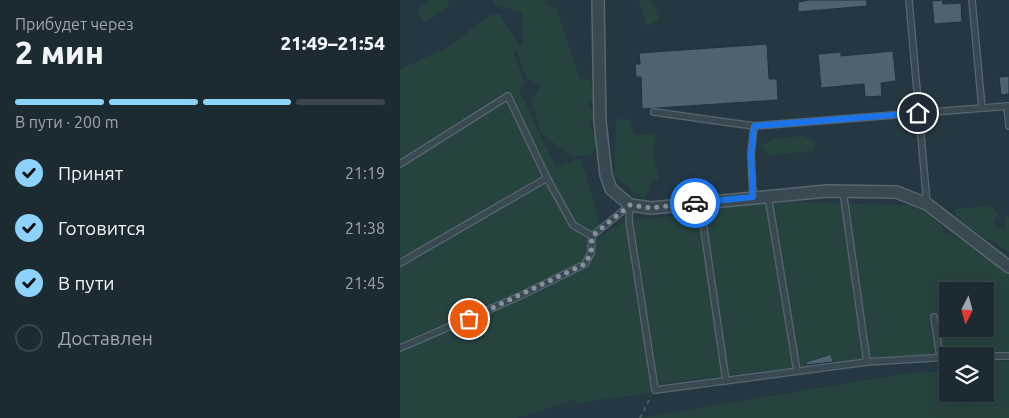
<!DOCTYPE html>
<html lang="ru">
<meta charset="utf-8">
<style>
:root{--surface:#1c2a32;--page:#25323a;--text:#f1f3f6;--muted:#a0a7ac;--line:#3a464d;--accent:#8cd2fb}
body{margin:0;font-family:Ubuntu,sans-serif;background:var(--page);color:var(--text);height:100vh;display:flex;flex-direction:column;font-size:19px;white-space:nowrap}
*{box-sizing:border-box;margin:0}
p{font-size:16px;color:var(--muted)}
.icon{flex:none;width:28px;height:28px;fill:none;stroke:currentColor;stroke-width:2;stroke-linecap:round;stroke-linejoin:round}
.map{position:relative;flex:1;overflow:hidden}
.side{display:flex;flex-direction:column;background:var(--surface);width:400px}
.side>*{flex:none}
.needle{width:32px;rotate:186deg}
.tools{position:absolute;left:539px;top:282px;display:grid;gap:10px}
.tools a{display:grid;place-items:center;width:55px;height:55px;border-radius:0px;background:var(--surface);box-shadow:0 5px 20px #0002,0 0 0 1px var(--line);font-size:25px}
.pin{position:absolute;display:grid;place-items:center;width:42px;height:42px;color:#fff;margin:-21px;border:2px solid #fff;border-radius:50%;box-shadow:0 1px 5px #0007}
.courier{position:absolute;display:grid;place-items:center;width:50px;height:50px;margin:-25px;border:4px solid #1a73e8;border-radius:50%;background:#fff;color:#222;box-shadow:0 1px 6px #0007}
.summary em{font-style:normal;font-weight:800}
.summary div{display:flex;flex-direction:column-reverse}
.summary{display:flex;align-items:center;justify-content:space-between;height:85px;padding:0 15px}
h1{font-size:32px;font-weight:800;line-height:38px}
.bar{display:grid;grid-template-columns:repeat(4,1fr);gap:8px 5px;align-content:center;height:60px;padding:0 15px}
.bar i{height:6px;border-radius:4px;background:var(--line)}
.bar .active{background:var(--accent)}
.bar p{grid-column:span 4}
ol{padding:0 15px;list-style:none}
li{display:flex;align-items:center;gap:15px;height:55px}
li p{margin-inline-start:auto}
li .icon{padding:5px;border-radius:50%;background:var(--accent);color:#111;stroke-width:4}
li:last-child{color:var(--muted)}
li i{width:28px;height:28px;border:2px solid var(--line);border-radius:50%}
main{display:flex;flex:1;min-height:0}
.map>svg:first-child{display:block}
.green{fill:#27433f;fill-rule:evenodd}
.building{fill:#4e636d;stroke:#203039}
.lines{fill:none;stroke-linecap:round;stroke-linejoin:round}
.lane-casing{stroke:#57676f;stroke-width:8}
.street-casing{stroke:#57676f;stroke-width:14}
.path{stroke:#455f5b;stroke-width:2;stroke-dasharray:4 4;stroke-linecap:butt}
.lane{stroke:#394952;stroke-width:5.5}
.street{stroke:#394952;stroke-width:11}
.done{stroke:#83939c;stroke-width:5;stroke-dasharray:0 9}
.route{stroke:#1a73e8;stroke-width:6}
</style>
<main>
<section class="side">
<div class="summary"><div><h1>2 мин</h1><p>Прибудет через</p></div><em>21:49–21:54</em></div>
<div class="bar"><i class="active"></i><i class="active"></i><i class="active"></i><i></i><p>В пути · 200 m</p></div>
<ol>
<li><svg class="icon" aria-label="check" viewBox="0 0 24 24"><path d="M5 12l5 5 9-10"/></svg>Принят<p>21:19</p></li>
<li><svg class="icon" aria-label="check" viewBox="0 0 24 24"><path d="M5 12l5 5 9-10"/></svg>Готовится<p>21:38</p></li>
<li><svg class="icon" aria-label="check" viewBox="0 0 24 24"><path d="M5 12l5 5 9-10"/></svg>В пути<p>21:45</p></li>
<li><i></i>Доставлен</li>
</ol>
</section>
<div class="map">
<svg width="609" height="418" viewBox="0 0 609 418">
<rect width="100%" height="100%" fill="#253842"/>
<g class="green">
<polygon points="28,0 49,0 46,9 24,22 17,12"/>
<path d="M93 0H146L144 5 156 8 180 80 190 79 195 101 188 103 195 117 189 124 198 140 191 155 172 156 142 134 131 99 142 85 127 79 117 53 119 48 113 52 125 83 119 90 156 168 181 158 200 224 194 230 197 239 225 221 302 213 314 208 392 202 519 206 543 227 544 235 548 233 603 264 609 271V353H598V351L466 358 250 385V393L176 403 175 399 117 418H0V69L47 48 90 15 100 14 120 47 123 40 122 13 94 4ZM548 291H585V329H548Z"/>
<polygon points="239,0 251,0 260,20 247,25"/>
<polygon points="216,119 230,120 234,135 256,134 253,155 259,181 251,181 245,200 214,176"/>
<polygon points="403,136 415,142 414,151 369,155 360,146 373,139"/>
<polygon points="590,206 598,214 593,223 604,231 606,212 609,218 609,252 555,218 557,209"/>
<polygon points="585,361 609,361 609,418 242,418 504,374 547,371 548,394 585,394"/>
</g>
<g class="building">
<polygon points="409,0 467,0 467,6 398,12 398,2"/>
<polygon points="542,0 543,4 561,3 562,22 534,24 532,1"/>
<polygon points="367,44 369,79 377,79 378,100 242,109 241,77 236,77 235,64 240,64 239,53"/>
<polygon points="493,51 496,81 481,83 482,96 465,97 464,84 421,88 418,54 441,52 441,56"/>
<polygon points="609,76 609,94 601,95 599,77"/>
<polygon points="431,354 433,362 406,365 406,362"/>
</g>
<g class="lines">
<defs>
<g id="lane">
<polyline points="509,0 527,204"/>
<polyline points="572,0 582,108"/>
<polyline points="607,106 609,126"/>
<polyline points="254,112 354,126 351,154 353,197"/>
<polyline points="354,126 609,106"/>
<polyline points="0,164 108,96 147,178 173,225 192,236"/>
<polyline points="443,191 467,362"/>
<polyline points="368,196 397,371"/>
<polyline points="300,202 326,381"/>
<polyline points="0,263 147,178"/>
<polyline points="534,317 540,357"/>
<polyline points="0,348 120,296 185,264 191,253 192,236 230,205 229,221 255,390 467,362 548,357"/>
<polyline points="585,356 609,356"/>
</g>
<polyline id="street" points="198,0 200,122 206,175 211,189 230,205 251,208 427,191 496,192 527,204 609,267"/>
</defs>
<use href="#lane" class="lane-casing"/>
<use href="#street" class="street-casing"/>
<polyline class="path" points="240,418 251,396"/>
<use href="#lane" class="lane"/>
<use href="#street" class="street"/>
</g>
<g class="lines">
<polyline class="done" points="69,319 185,264 191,253 192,236 230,205 251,208 295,203"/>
<polyline class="route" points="295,203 353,197 351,154 354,126 518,113"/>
</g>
</svg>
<div class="tools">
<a><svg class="needle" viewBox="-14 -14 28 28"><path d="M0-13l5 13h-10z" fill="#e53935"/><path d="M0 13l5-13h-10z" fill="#a0a7ac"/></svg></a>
<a><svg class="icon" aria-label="layers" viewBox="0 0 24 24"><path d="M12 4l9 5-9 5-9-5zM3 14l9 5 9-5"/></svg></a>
</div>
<div class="pin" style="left:69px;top:319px;background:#ea580c"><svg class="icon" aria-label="bag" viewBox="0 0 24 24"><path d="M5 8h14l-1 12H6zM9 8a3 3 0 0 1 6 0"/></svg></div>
<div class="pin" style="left:518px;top:113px;background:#1f2937"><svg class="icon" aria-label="home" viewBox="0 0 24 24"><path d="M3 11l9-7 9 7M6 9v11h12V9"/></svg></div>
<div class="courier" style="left:295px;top:203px"><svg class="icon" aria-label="car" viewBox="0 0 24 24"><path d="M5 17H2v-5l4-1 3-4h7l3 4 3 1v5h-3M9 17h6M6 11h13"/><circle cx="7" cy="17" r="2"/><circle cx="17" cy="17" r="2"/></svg></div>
</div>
</main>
